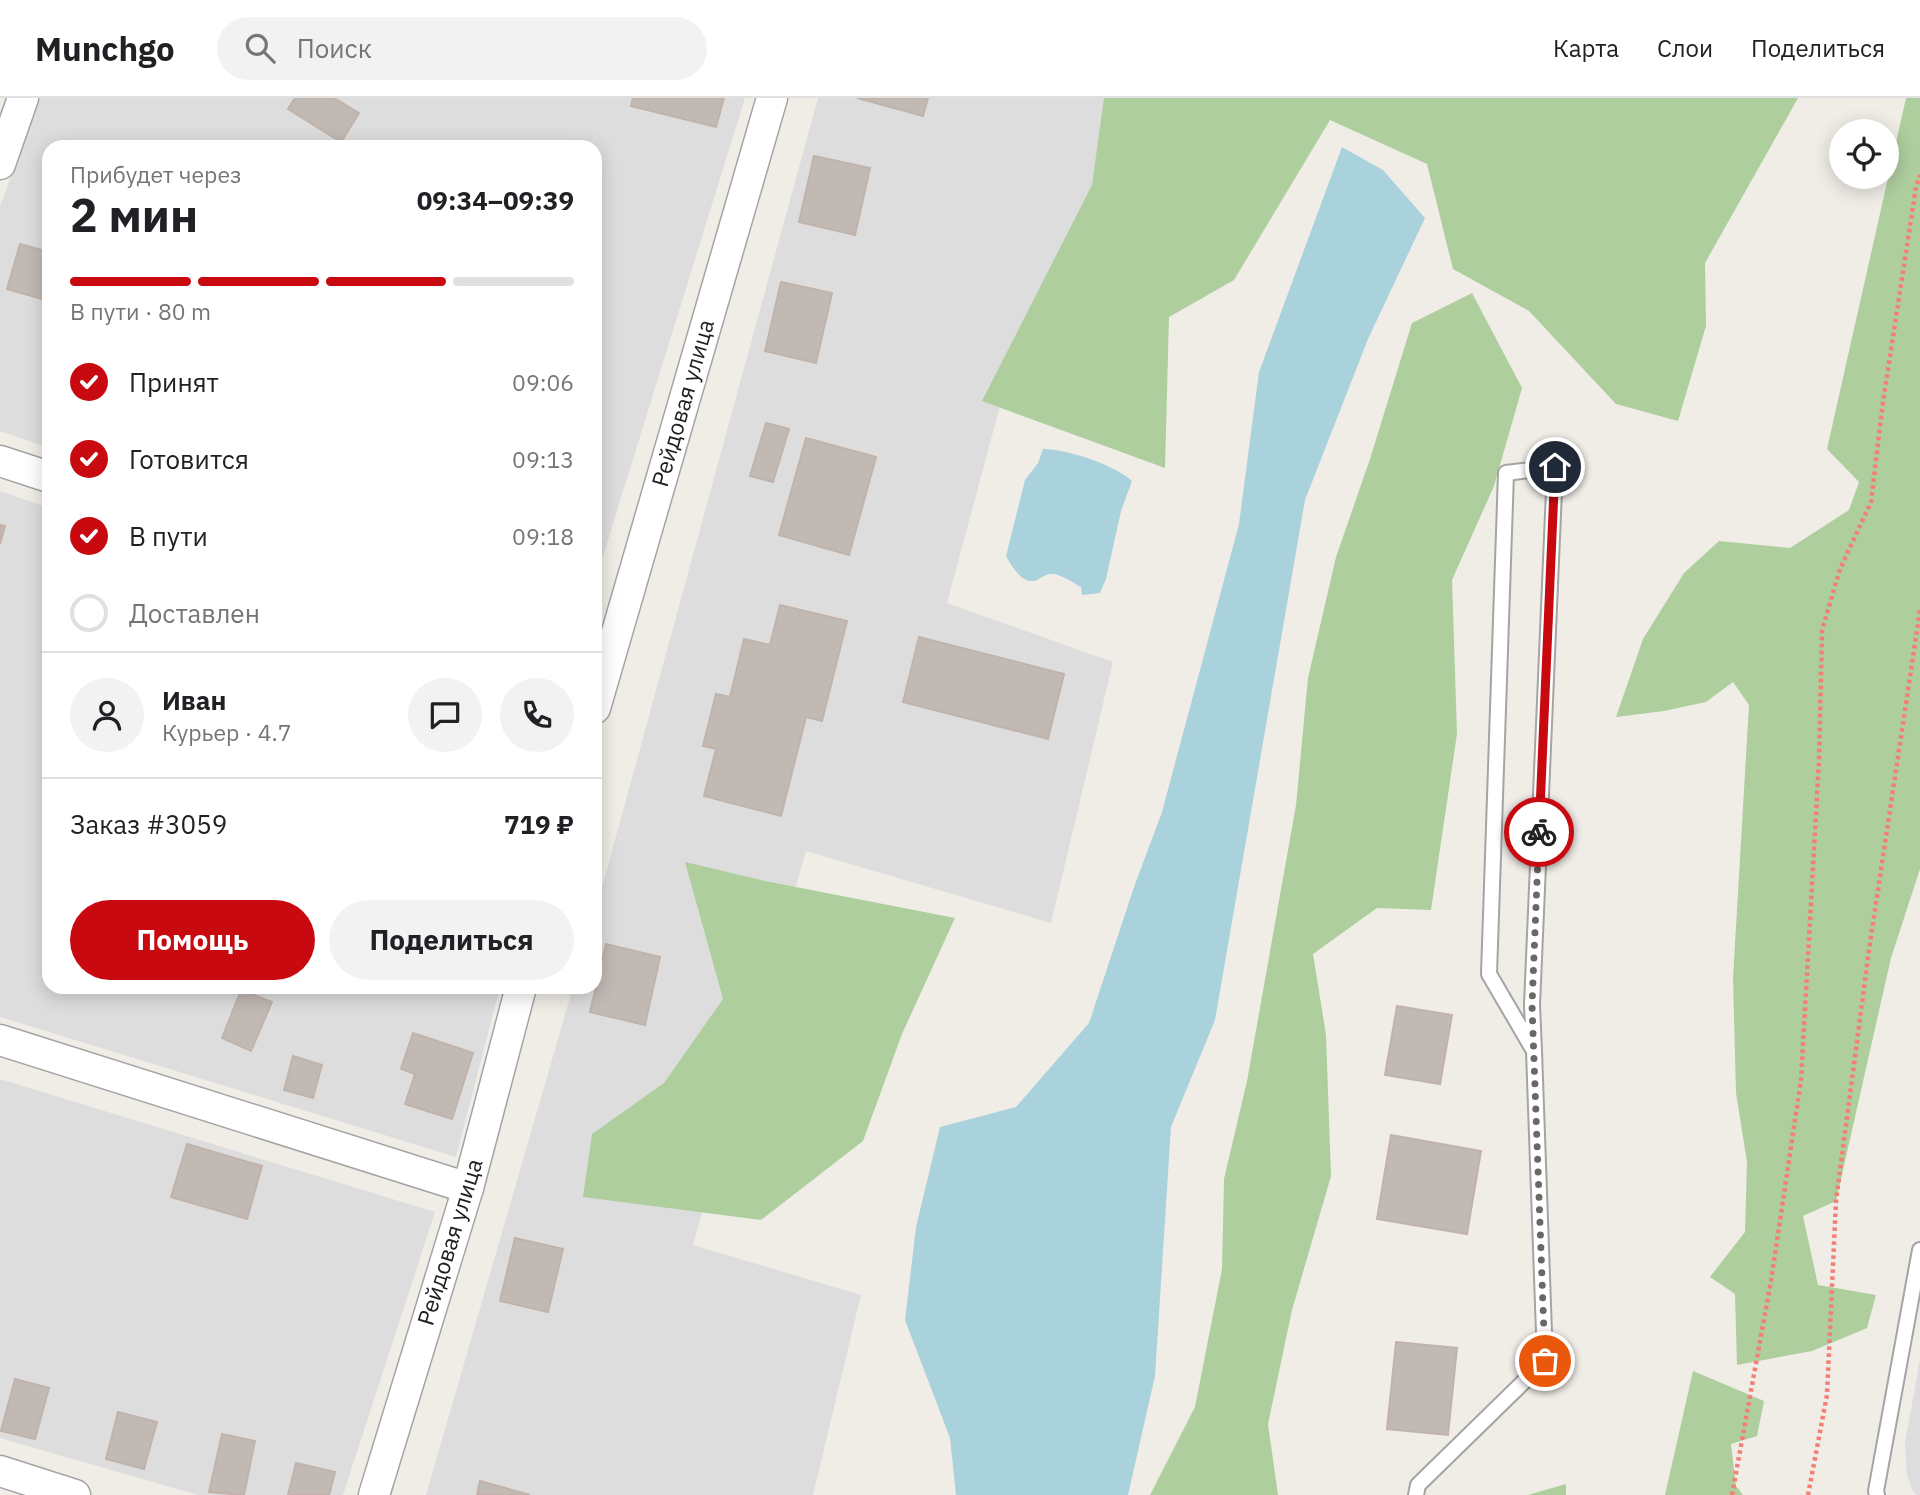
<!DOCTYPE html>
<html lang="ru">
<meta charset="utf-8">
<style>
:root{--surface:#fff;--page:#f2f2f2;--text:#202124;--muted:#757577;--line:#e0e0e0;--accent:#c8090f}
body{margin:0;font-family:"IBM Plex Sans",sans-serif;background:var(--page);color:var(--text);height:100vh;display:flex;flex-direction:column;font-size:26px;white-space:nowrap}
*{box-sizing:border-box;margin:0}
p{font-size:23px;color:var(--muted)}
.icon{flex:none;width:38px;height:38px;fill:none;stroke:currentColor;stroke-width:2;stroke-linecap:round;stroke-linejoin:round}
.map{position:relative;flex:1;overflow:hidden}
.details{position:absolute;left:42px;top:42px;width:560px;height:854px;display:flex;flex-direction:column;background:var(--surface);border-radius:21px;box-shadow:0 4px 18px #0003}
.details>*{flex:none}
.buttons{position:absolute;left:1829px;top:21px;display:grid;gap:14px}
.buttons a{display:grid;place-items:center;width:70px;height:70px;border-radius:50%;background:var(--surface);box-shadow:0 4px 18px #0003;font-size:35px}
.pin{position:absolute;display:grid;place-items:center;width:60px;height:60px;color:#fff;margin:-30px;border:4px solid #fff;border-radius:50%;box-shadow:0 2px 7px #0007}
.courier{position:absolute;display:grid;place-items:center;width:70px;height:70px;margin:-35px;border:5px solid #c8090f;border-radius:50%;background:#fff;color:#222;box-shadow:0 2px 9px #0007}
.head em{font-style:normal;font-weight:700}
.head div{display:flex;flex-direction:column-reverse}
.head{display:flex;align-items:center;justify-content:space-between;height:119px;padding:0 28px}
h1{font-size:46px;font-weight:700;line-height:52px}
.bar{display:grid;grid-template-columns:repeat(4,1fr);gap:10px 7px;align-content:center;height:84px;padding:0 28px}
.bar i{height:9px;border-radius:5px;background:var(--line)}
.bar .on{background:var(--accent)}
.bar p{grid-column:span 4}
.line{display:flex;align-items:center;gap:18px;padding:0 28px;border-top:2px solid var(--line)}
.line div{flex:1}
.round{display:grid;place-items:center;flex:none;width:74px;height:74px;border-radius:37px;background:var(--page)}
ol{padding:0 28px;list-style:none}
li{display:flex;align-items:center;gap:21px;height:77px}
li p{margin-inline-start:auto}
li .icon{padding:7px;border-radius:50%;background:var(--accent);color:#fff;stroke-width:4}
li:last-child{color:var(--muted)}
li i{width:38px;height:38px;border:4px solid var(--line);border-radius:50%}
.action{display:flex;gap:14px;margin-top:auto;padding:14px 28px}
.action a{flex:1;height:80px;border-radius:42px;background:var(--accent);color:#fff;font-size:28px;font-weight:700;line-height:80px;text-align:center}
.action a+a{background:var(--page);color:var(--text)}
header{display:flex;align-items:center;gap:42px;box-sizing:border-box;height:98px;padding:0 35px;background:var(--surface);border-bottom:2px solid var(--line)}
header strong{font-size:33px}
nav{display:flex;gap:38px;margin-inline-start:auto;font-size:24px}
.search{width:490px;height:63px;background:var(--page);display:flex;align-items:center;gap:18px;box-sizing:border-box;padding:0 24px;border-radius:38px;color:var(--muted);font-size:26px}
.map>svg:first-child{display:block}
.residential{fill:#dedddd}
.forest{fill:#aece9e}
.water{fill:#aad2dc}
.building{fill:#c1b9b4;stroke:#c1b3aa;stroke-width:2}
.lines{fill:none;stroke-linecap:round;stroke-linejoin:round}
.service-casing{stroke:#a4a4a4;stroke-width:18}
.minor-casing{stroke:#a4a4a4;stroke-width:33}
.path{stroke:#f47d74;stroke-width:4.5;stroke-dasharray:3.5 3.5;stroke-linecap:butt}
.service{stroke:#fff;stroke-width:14}
.minor{stroke:#fff;stroke-width:30}
.done{stroke:#696866;stroke-width:7;stroke-dasharray:0 12.6}
.route{stroke:#c8090f;stroke-width:9}
.labels{text-anchor:middle;stroke-width:6;stroke-linejoin:round;paint-order:stroke}
.street-label{font-size:23px;fill:#202020;stroke:#fff}
</style>
<header>
<strong>Munchgo</strong>
<div class="search"><svg class="icon" aria-label="search" viewBox="0 0 24 24"><circle cx="10" cy="10" r="6"/><path d="M15 15l6 6"/></svg>Поиск</div>
<nav><a>Карта</a><a>Слои</a><a>Поделиться</a></nav>
</header>
<div class="map">
<svg width="1920" height="1397" viewBox="0 0 1920 1397">
<rect width="100%" height="100%" fill="#f0ede7"/>
<g class="residential">
<polygon points="40,0 745,0 595,484 595,49 49,49 49,350 0,333 0,108"/>
<polygon points="818,0 1154,0 1017,245 947,505 1113,564 1051,825 806,753 693,1147 861,1197 813,1397 426,1397 573,889 595,889 595,815"/>
<polygon points="0,393 49,410 49,889 500,889 456,1059 0,919"/>
<polygon points="0,981 435,1114 343,1397 198,1397 0,1340"/>
<polygon points="1920,1261 1920,1397 1917,1397 1914,1395 1907,1378 1905,1345"/>
</g>
<g class="forest">
<polygon points="1104,0 1798,0 1705,165 1706,228 1678,323 1616,306 1529,213 1453,171 1427,66 1330,22 1234,182 1169,219 1165,370 982,303 1092,87"/>
<polygon points="1906,0 1920,0 1920,771 1891,860 1836,1103 1803,1118 1818,1187 1876,1197 1867,1230 1812,1253 1737,1267 1735,1196 1710,1179 1745,1134 1747,1064 1736,995 1733,880 1749,607 1733,584 1706,604 1664,613 1616,619 1643,541 1684,475 1719,443 1790,450 1849,412 1859,384 1827,351"/>
<polygon points="1472,195 1522,290 1494,388 1452,482 1457,636 1431,812 1377,810 1313,856 1326,937 1331,1078 1292,1212 1268,1326 1278,1397 1150,1397 1195,1309 1222,1171 1224,1081 1247,983 1296,707 1308,580 1336,459 1370,361 1412,225"/>
<polygon points="685,764 765,783 955,820 902,936 863,1043 761,1122 583,1099 592,1036 664,985 723,901"/>
<polygon points="1693,1273 1764,1303 1757,1338 1731,1346 1736,1388 1743,1397 1665,1397"/>
<polygon points="1566,1386 1566,1397 1528,1397"/>
</g>
<g class="water">
<polygon points="1342,49 1383,72 1425,120 1368,241 1305,402 1215,922 1171,1029 1155,1278 1128,1397 956,1397 950,1340 905,1222 916,1129 940,1029 1016,1009 1089,925 1134,789 1162,714 1239,426 1259,274"/>
<path d="M1043 351C1067 351 1115 367 1132 383L1121 413 1106 481 1100 495 1082 497 1081 489C1072 484 1060 475 1050 476 1043 477 1039 482 1034 483 1021 485 1011 467 1006 458L1025 382 1038 365Z"/>
</g>
<g class="building">
<polygon points="295,0 334,0 359,15 341,44 288,11"/>
<polygon points="633,0 724,0 716,29 631,8"/>
<polygon points="857,0 928,0 923,18"/>
<polygon points="814,58 870,70 855,137 799,124"/>
<polygon points="20,146 49,154 49,203 7,191"/>
<polygon points="781,184 832,195 816,265 765,253"/>
<polygon points="766,325 789,331 773,384 750,378"/>
<polygon points="806,340 876,359 849,457 779,437"/>
<polygon points="0,427 5,428 0,446"/>
<polygon points="780,507 847,523 822,623 806,619 781,718 704,698 716,651 703,648 716,596 730,599 744,541 770,547"/>
<polygon points="919,539 1064,576 1048,641 903,604"/>
<polygon points="606,846 660,859 645,927 590,914"/>
<polygon points="241,892 272,904 251,953 222,940"/>
<polygon points="1397,908 1452,917 1440,986 1385,977"/>
<polygon points="413,935 473,955 452,1021 405,1006 415,976 401,971"/>
<polygon points="293,958 322,967 313,1000 284,992"/>
<polygon points="1391,1037 1481,1053 1467,1136 1377,1121"/>
<polygon points="187,1046 262,1068 247,1121 171,1099"/>
<polygon points="515,1140 563,1151 548,1214 500,1203"/>
<polygon points="1396,1244 1457,1250 1448,1337 1387,1331"/>
<polygon points="15,1281 49,1290 35,1341 1,1333"/>
<polygon points="118,1314 157,1324 144,1371 106,1361"/>
<polygon points="222,1336 255,1343 244,1397 209,1394"/>
<polygon points="296,1365 335,1374 329,1397 288,1397"/>
<polygon points="480,1383 530,1397 477,1397"/>
</g>
<g class="lines">
<defs>
<g id="service">
<polyline points="1416,1397 1418,1387 1545,1263 1534,953 1532,907 1555,369 1506,375 1489,876 1534,953"/>
<polyline points="1877,1397 1876,1393 1920,1152"/>
</g>
<g id="minor">
<polyline points="0,66 23,0"/>
<polyline points="0,363 49,379"/>
<polyline points="595,610 772,0"/>
<polyline points="0,942 468,1090"/>
<polyline points="0,1373 75,1397"/>
<polyline points="374,1397 468,1090 521,889"/>
</g>
</defs>
<use href="#service" class="service-casing"/>
<use href="#minor" class="minor-casing"/>
<g class="path">
<polyline points="1732,1397 1771,1183 1801,982 1819,663 1822,532 1840,471 1871,404 1883,304 1916,89 1920,77"/>
<polyline points="1808,1397 1827,1297 1836,1103 1869,852 1920,512"/>
</g>
<use href="#service" class="service"/>
<use href="#minor" class="minor"/>
</g>
<g class="lines">
<polyline class="done" points="1539,734 1532,907 1545,1263"/>
<polyline class="route" points="1539,734 1555,369"/>
</g>
<g class="labels">
<g class="street-label">
<text transform="translate(683 305) rotate(-74)" y="8">Рейдовая улица</text>
<text transform="translate(450 1144) rotate(-73)" y="8">Рейдовая улица</text>
</g>
</g>
</svg>
<div class="buttons">
<a><svg class="icon" aria-label="locate" viewBox="0 0 24 24"><circle cx="12" cy="12" r="6"/><path d="M12 2v4M12 18v4M2 12h4M18 12h4"/></svg></a>
</div>
<div class="pin" style="left:1545px;top:1263px;background:#ea580c"><svg class="icon" aria-label="bag" viewBox="0 0 24 24"><path d="M5 8h14l-1 12H6zM9 8a3 3 0 0 1 6 0"/></svg></div>
<div class="pin" style="left:1555px;top:369px;background:#1f2937"><svg class="icon" aria-label="home" viewBox="0 0 24 24"><path d="M3 11l9-7 9 7M6 9v11h12V9"/></svg></div>
<div class="courier" style="left:1539px;top:734px"><svg class="icon" aria-label="bike" viewBox="0 0 24 24"><circle cx="6" cy="16" r="4"/><circle cx="18" cy="16" r="4"/><path d="M6 16l4-8h5l3 8M10 8l3 8H6M13 5h3"/></svg></div>
<section class="details">
<div class="head"><div><h1>2 мин</h1><p>Прибудет через</p></div><em>09:34–09:39</em></div>
<div class="bar"><i class="on"></i><i class="on"></i><i class="on"></i><i></i><p>В пути · 80 m</p></div>
<ol>
<li><svg class="icon" aria-label="check" viewBox="0 0 24 24"><path d="M5 12l5 5 9-10"/></svg>Принят<p>09:06</p></li>
<li><svg class="icon" aria-label="check" viewBox="0 0 24 24"><path d="M5 12l5 5 9-10"/></svg>Готовится<p>09:13</p></li>
<li><svg class="icon" aria-label="check" viewBox="0 0 24 24"><path d="M5 12l5 5 9-10"/></svg>В пути<p>09:18</p></li>
<li><i></i>Доставлен</li>
</ol>
<div class="line" style="height:126px"><a class="round"><svg class="icon" aria-label="person" viewBox="0 0 24 24"><circle cx="12" cy="8" r="4"/><path d="M4 21q1-7 8-7t8 7"/></svg></a><div><b>Иван</b><p>Курьер · 4.7</p></div><a class="round"><svg class="icon" aria-label="chat" viewBox="0 0 24 24"><path d="M4 5h16v11H9l-5 4z"/></svg></a><a class="round"><svg class="icon" aria-label="phone" viewBox="0 0 24 24"><path d="M5 4h4l2 5-3 2q2 4 5 5l2-3 5 2v4C11 20 4 13 5 4z"/></svg></a></div>
<div class="line" style="height:91px"><div>Заказ #3059</div><b>719 ₽</b></div>
<div class="action"><a>Помощь</a><a>Поделиться</a></div>
</section>
</div>
